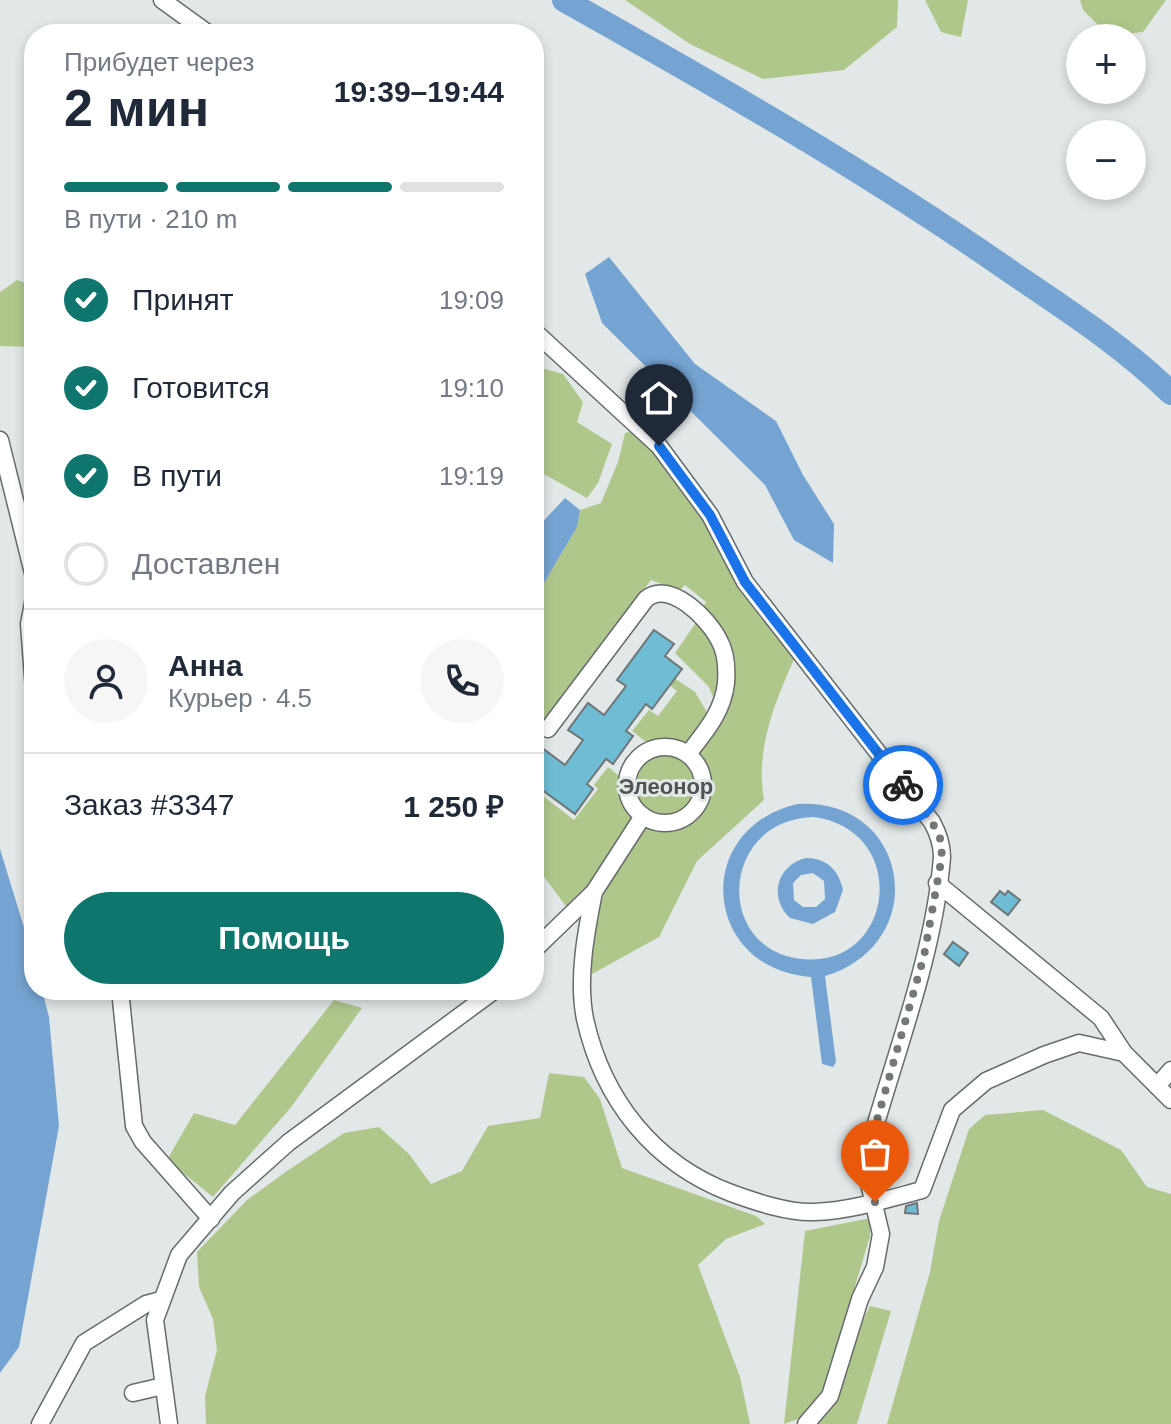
<!DOCTYPE html>
<html lang="ru">
<meta charset="utf-8">
<style>
:root{--surface:#fff;--page:#f6f6f7;--text:#1f2937;--muted:#747a83;--line:#e0e1e3;--accent:#0f766e}
body{margin:0;font-family:Helvetica,sans-serif;background:var(--page);color:var(--text);height:100vh;display:flex;flex-direction:column;font-size:30px;white-space:nowrap}
*{box-sizing:border-box;margin:0}
p{font-size:26px;color:var(--muted)}
.icon{flex:none;width:44px;height:44px;fill:none;stroke:currentColor;stroke-width:2;stroke-linecap:round;stroke-linejoin:round}
.map{position:relative;flex:1;overflow:hidden}
.sheet{position:absolute;left:24px;top:24px;width:520px;height:976px;display:flex;flex-direction:column;background:var(--surface);border-radius:32px;box-shadow:0 4px 12px #0003}
.sheet>*{flex:none}
.buttons{position:absolute;left:1066px;top:24px;display:grid;gap:16px}
.buttons a{display:grid;place-items:center;width:80px;height:80px;border-radius:50%;background:var(--surface);box-shadow:0 4px 12px #0003;font-size:40px}
.pin{position:absolute;display:grid;place-items:center;width:68px;height:68px;color:#fff;margin:-82px -34px;border-radius:50% 50% 50% 0;rotate:-45deg;box-shadow:0 0 8px #0007}
.pin .icon{rotate:45deg}
.courier{position:absolute;display:grid;place-items:center;width:80px;height:80px;margin:-40px;border:6px solid #1a73e8;border-radius:50%;background:#fff;color:#222;box-shadow:0 2px 10px #0007}
.summary em{font-style:normal;font-weight:700}
.summary div{display:flex;flex-direction:column-reverse}
.summary{display:flex;align-items:center;justify-content:space-between;height:136px;padding:0 40px}
h1{font-size:52px;font-weight:700;line-height:60px}
.bar{display:grid;grid-template-columns:repeat(4,1fr);gap:12px 8px;align-content:center;height:96px;padding:0 40px}
.bar i{height:10px;border-radius:6px;background:var(--line)}
.bar .selected{background:var(--accent)}
.bar p{grid-column:span 4}
.line{display:flex;align-items:center;gap:20px;padding:0 40px;border-top:2px solid var(--line)}
.line div{flex:1}
.round{display:grid;place-items:center;flex:none;width:84px;height:84px;border-radius:42px;background:var(--page)}
ol{padding:0 40px;list-style:none}
li{display:flex;align-items:center;gap:24px;height:88px}
li p{margin-inline-start:auto}
li .icon{padding:8px;border-radius:50%;background:var(--accent);color:#fff;stroke-width:4}
li:last-child{color:var(--muted)}
li i{width:44px;height:44px;border:4px solid var(--line);border-radius:50%}
.action{display:flex;gap:16px;margin-top:auto;padding:16px 40px}
.action a{flex:1;height:92px;border-radius:48px;background:var(--accent);color:#fff;font-size:32px;font-weight:700;line-height:92px;text-align:center}
.map>svg:first-child{display:block}
.green{fill:#b0c78c}
.water{fill:#76a4d2;fill-rule:evenodd}
.lines{fill:none;stroke-linecap:round;stroke-linejoin:round}
.river{stroke:#76a4d2;stroke-width:24}
.building{fill:#6ebdd4;stroke:#6f7576;stroke-width:2}
.minor-casing{stroke:#666c6b;stroke-width:19}
.minor{stroke:#fff;stroke-width:16}
.done{stroke:#747877;stroke-width:8;stroke-dasharray:0 14.4}
.route{stroke:#1a73e8;stroke-width:10}
.labels{text-anchor:middle;stroke-width:6;stroke-linejoin:round;paint-order:stroke}
.neighbourhood-label{font-size:22px;font-weight:bold;fill:#4f5454;stroke:#e1e8e7}
</style>
<div class="map">
<svg width="1171" height="1424" viewBox="0 0 1171 1424">
<rect width="100%" height="100%" fill="#e1e8e7"/>
<g class="green">
<polygon points="625,0 898,0 897,27 844,70 763,79 690,44"/>
<polygon points="925,0 968,0 961,37 941,32"/>
<polygon points="1080,0 1166,0 1143,32 1109,36 1083,10"/>
<polygon points="17,280 34,286 34,347 0,346 0,292"/>
<polygon points="534,366 563,374 583,402 577,422 612,444 598,483 587,498 540,472 534,477"/>
<path d="M632 431 654 452 704 518 737 586 795 657C775 702 755 750 764 800L697 861 659 937 592 974C582 914 616 872 646 825 675 828 711 821 708 783 708 771 700 763 699 752L732 679 702 609 706 602 685 585 679 591 651 580 534 739V600L577 527 580 510 601 503 618 462 625 433Z"/>
<path d="M697 621C718 642 721 671 714 699L709 687 675 653Z"/>
<polygon points="662,670 695,692 708,714 686,746 670,742 650,745 632,731 649,710 658,716 677,691 657,675"/>
<circle cx="666" cy="785" r="30"/>
<polygon points="608,767 623,779 624,795 634,817 597,878 568,909 539,870 534,858 534,789 574,820 598,789 594,785"/>
<polygon points="334,1000 362,1008 292,1106 213,1197 167,1160 194,1113 235,1125"/>
<polygon points="549,1073 584,1077 600,1099 622,1168 756,1216 765,1224 726,1239 698,1265 740,1377 750,1424 206,1424 205,1396 217,1350 213,1319 199,1287 197,1252 247,1200 287,1171 344,1133 379,1127 409,1154 431,1184 462,1171 488,1126 540,1118"/>
<polygon points="1043,1110 1121,1150 1147,1187 1171,1194 1171,1424 887,1424 930,1272 939,1221 969,1129 985,1115"/>
<polygon points="871,1218 870,1236 824,1391 806,1416 784,1424 805,1231"/>
<polygon points="870,1306 891,1311 857,1424 813,1424"/>
</g>
<g class="water">
<polygon points="609,257 695,364 776,421 803,475 834,524 833,563 794,540 765,485 602,323 585,274"/>
<polygon points="565,498 580,510 577,527 534,600 534,531"/>
<path d="M798 804C910 798 933 943 825 976L836 1062 833 1067 822 1064 811 977C702 969 691 828 798 804ZM814 817C912 831 894 969 802 959 713 950 720 819 814 817Z"/>
<polygon points="0,849 34,960 34,990 42,990 49,1017 59,1126 19,1347 0,1373"/>
<path d="M806 858C826 858 839 870 843 890L835 912 813 924 790 918C768 897 777 865 806 858ZM813 873 824 881 825 899 816 907H803L794 900 793 883 801 875Z"/>
</g>
<g class="lines">
<path class="river" d="M564 0C717 86 868 172 1011 272 1067 310 1123 346 1171 393"/>
</g>
<g class="building">
<polygon points="654,630 674,644 665,656 682,669 652,709 646,704 626,731 633,736 613,764 606,759 587,784 593,789 575,814 534,784 534,742 565,765 583,740 568,730 588,703 604,715 626,686 617,680"/>
<polygon points="1000,891 1005,895 1008,891 1020,900 1008,915 991,902"/>
<polygon points="953,942 968,953 959,966 944,954"/>
<polygon points="917,1203 918,1214 905,1213 906,1206"/>
</g>
<g class="lines">
<defs>
<g id="minor">
<polyline points="162,0 209,34"/>
<path d="M534 331 659 446 710 515 745 582 932 822C938 833 942 844 942 857 934 958 893 1058 867 1155V1175L881 1234 875 1267 860 1299 830 1396 806 1424"/>
<polyline points="0,440 34,577"/>
<polyline points="34,598 29,624 34,690"/>
<path d="M548 729 646 599C669 579 708 618 719 640 726 652 727 669 726 683 723 712 705 732 688 754"/>
<circle cx="665" cy="785" r="38"/>
<polyline points="937,883 1101,1018 1124,1053"/>
<path d="M594 892C586 932 577 979 585 1019 603 1100 654 1164 731 1193 756 1202 788 1213 814 1212 850 1211 888 1199 922 1190L952 1110 986 1081 1044 1055 1079 1043 1124 1053 1171 1100"/>
<polyline points="534,950 594,892 643,816"/>
<polyline points="120,990 134,1126 143,1142 211,1219"/>
<polyline points="1157,1086 1171,1070"/>
<polyline points="133,1393 163,1386"/>
<polyline points="40,1424 84,1343 146,1304 161,1300"/>
<polyline points="169,1424 155,1320 179,1255 232,1193 289,1142 495,990"/>
</g>
</defs>
<use href="#minor" class="minor-casing"/>
<use href="#minor" class="minor"/>
</g>
<g class="lines">
<polyline class="done" points="875,1202 867,1175 867,1155 924,956 942,856 940,838 932,822 903,785"/>
<polyline class="route" points="659,446 710,515 745,582 903,785"/>
</g>
<g class="labels">
<g class="neighbourhood-label">
<text x="666" y="794">Элеонор</text>
</g>
</g>
</svg>
<div class="buttons">
<a>+</a>
<a>−</a>
</div>
<div class="pin" style="left:875px;top:1202px;background:#ea580c"><svg class="icon" aria-label="bag" viewBox="0 0 24 24"><path d="M5 8h14l-1 12H6zM9 8a3 3 0 0 1 6 0"/></svg></div>
<div class="pin" style="left:659px;top:446px;background:#1f2937"><svg class="icon" aria-label="home" viewBox="0 0 24 24"><path d="M3 11l9-7 9 7M6 9v11h12V9"/></svg></div>
<div class="courier" style="left:903px;top:785px"><svg class="icon" aria-label="bike" viewBox="0 0 24 24"><circle cx="6" cy="16" r="4"/><circle cx="18" cy="16" r="4"/><path d="M6 16l4-8h5l3 8M10 8l3 8H6M13 5h3"/></svg></div>
<section class="sheet">
<div class="summary"><div><h1>2 мин</h1><p>Прибудет через</p></div><em>19:39–19:44</em></div>
<div class="bar"><i class="selected"></i><i class="selected"></i><i class="selected"></i><i></i><p>В пути · 210 m</p></div>
<ol>
<li><svg class="icon" aria-label="check" viewBox="0 0 24 24"><path d="M5 12l5 5 9-10"/></svg>Принят<p>19:09</p></li>
<li><svg class="icon" aria-label="check" viewBox="0 0 24 24"><path d="M5 12l5 5 9-10"/></svg>Готовится<p>19:10</p></li>
<li><svg class="icon" aria-label="check" viewBox="0 0 24 24"><path d="M5 12l5 5 9-10"/></svg>В пути<p>19:19</p></li>
<li><i></i>Доставлен</li>
</ol>
<div class="line" style="height:144px"><a class="round"><svg class="icon" aria-label="person" viewBox="0 0 24 24"><circle cx="12" cy="8" r="4"/><path d="M4 21q1-7 8-7t8 7"/></svg></a><div><b>Анна</b><p>Курьер · 4.5</p></div><a class="round"><svg class="icon" aria-label="phone" viewBox="0 0 24 24"><path d="M5 4h4l2 5-3 2q2 4 5 5l2-3 5 2v4C11 20 4 13 5 4z"/></svg></a></div>
<div class="line" style="height:104px"><div>Заказ #3347</div><b>1 250 ₽</b></div>
<div class="action"><a>Помощь</a></div>
</section>
</div>
